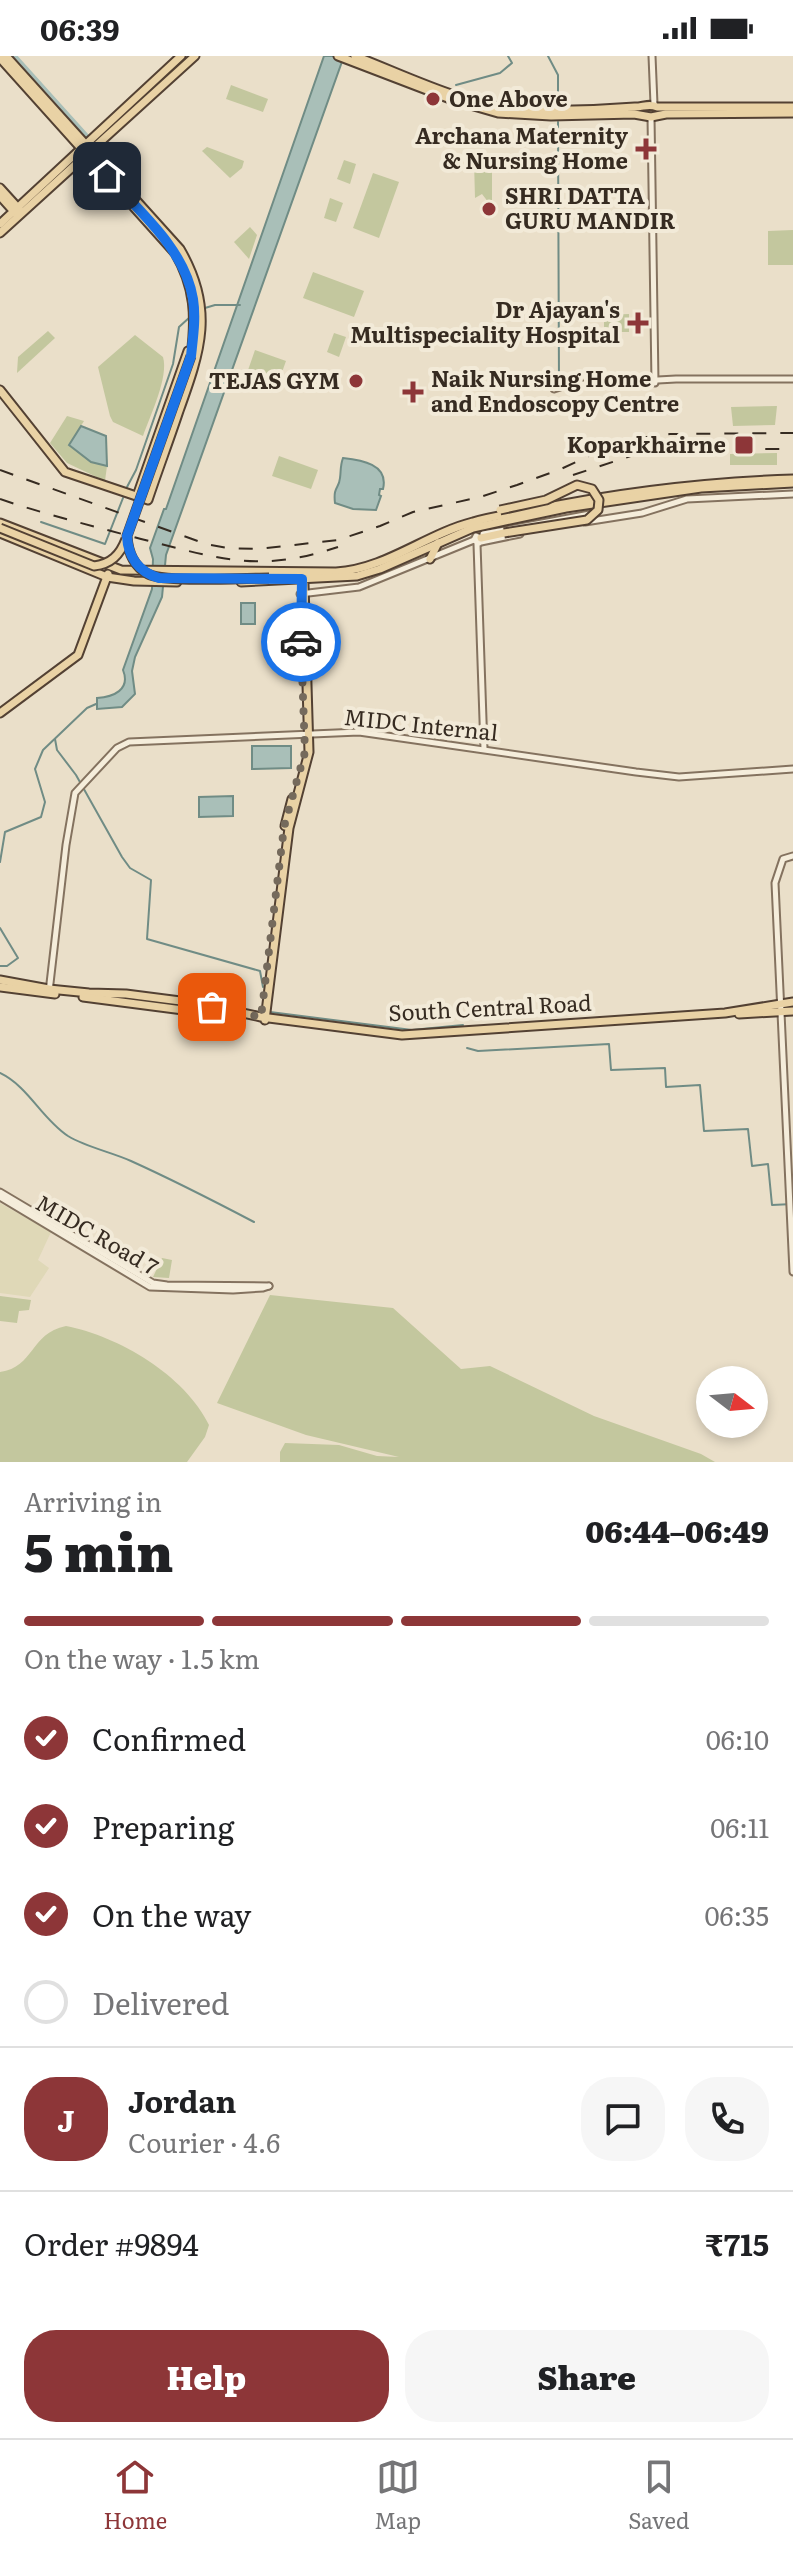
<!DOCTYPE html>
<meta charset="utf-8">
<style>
:root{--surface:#fff;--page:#f6f6f6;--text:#202124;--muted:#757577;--line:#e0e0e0;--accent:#8d3638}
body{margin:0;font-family:Literata,serif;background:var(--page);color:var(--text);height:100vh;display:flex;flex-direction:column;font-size:30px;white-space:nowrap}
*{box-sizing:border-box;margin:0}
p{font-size:26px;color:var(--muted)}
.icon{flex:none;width:44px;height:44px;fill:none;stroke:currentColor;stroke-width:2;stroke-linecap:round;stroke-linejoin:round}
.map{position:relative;height:1406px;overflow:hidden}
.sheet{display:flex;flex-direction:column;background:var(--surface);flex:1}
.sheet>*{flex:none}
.needle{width:52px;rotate:106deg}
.buttons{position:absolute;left:696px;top:1310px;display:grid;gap:16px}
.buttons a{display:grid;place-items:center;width:72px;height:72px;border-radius:50%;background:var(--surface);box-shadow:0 4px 12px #0003;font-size:40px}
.pin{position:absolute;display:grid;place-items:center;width:68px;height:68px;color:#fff;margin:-34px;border-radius:16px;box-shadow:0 4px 12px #0006}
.courier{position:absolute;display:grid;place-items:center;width:80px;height:80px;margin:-40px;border:6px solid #1a73e8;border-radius:50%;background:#fff;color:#222;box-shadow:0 2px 10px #0007}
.summary em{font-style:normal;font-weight:800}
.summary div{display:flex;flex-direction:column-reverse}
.summary{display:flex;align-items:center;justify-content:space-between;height:136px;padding:0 24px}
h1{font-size:52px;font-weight:800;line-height:60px}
.bar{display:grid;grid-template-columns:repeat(4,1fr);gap:12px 8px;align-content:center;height:96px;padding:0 24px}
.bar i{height:10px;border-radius:6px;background:var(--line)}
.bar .active{background:var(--accent)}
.bar p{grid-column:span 4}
.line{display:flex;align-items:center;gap:20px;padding:0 24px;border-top:2px solid var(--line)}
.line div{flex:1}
.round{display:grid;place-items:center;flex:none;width:84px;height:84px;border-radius:32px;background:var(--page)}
ol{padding:0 24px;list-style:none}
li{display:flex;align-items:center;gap:24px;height:88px}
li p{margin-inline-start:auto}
li .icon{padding:8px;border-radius:50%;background:var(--accent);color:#fff;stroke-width:4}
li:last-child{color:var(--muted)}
li i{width:44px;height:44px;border:4px solid var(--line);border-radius:50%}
.button{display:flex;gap:16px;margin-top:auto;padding:16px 24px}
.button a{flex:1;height:92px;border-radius:32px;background:var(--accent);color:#fff;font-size:32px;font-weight:800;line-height:92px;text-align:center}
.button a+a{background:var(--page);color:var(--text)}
.status{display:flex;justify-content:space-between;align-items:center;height:56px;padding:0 40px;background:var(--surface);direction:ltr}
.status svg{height:22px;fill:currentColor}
.dock{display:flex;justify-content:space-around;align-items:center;height:112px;border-top:2px solid var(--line);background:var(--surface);font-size:22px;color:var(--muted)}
.dock a{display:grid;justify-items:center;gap:4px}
.dock .active{color:var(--accent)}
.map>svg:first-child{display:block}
.farmland{fill:#dfd8b7}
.green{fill:#c3c79e}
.water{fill:#a9bfb8;stroke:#708c85;stroke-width:2}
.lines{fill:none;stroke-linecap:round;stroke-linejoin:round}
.stream{stroke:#708c85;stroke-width:2}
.canal{stroke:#a9bfb8;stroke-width:4}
.minor-casing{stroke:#84725f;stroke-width:9}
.major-casing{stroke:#534133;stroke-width:11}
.minor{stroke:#f5eddb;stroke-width:5}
.major{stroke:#e9d2a5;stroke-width:7}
.rail{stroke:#362b21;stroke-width:2;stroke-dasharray:14 14;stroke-linecap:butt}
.major-bridge-casing{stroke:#534133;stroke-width:11;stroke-linecap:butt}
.major-bridge{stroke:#e9d2a5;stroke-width:7}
.done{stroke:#756a5c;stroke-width:8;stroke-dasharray:0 14.4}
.route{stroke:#1a73e8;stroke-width:10}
.poi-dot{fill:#8d3638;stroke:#f2ead8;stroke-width:3}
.labels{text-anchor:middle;stroke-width:8;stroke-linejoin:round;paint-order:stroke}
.poi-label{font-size:22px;font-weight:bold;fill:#362b21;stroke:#f2ead8;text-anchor:end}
.street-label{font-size:22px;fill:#362b21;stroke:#f2ead8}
</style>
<div class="status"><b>06:39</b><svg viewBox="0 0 49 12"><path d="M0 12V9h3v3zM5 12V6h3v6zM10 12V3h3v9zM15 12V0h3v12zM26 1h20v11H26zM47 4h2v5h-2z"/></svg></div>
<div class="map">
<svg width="793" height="1406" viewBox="0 0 793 1406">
<rect width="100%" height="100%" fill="#eadfc9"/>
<polygon class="farmland" points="0,1147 51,1176 38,1204 49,1212 30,1241 0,1237"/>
<g class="green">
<polygon points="231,29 268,43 263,56 226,43"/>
<polygon points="207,91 244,105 242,112 230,122 202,95"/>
<polygon points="344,104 356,108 350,128 337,123"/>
<polygon points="474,105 492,107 492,151 482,138 475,142"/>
<polygon points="373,117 399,126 379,182 353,172"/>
<polygon points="330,142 343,147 336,166 324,162"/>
<polygon points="250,171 257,179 249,203 234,186"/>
<polygon points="793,174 793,209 768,209 768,175"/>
<polygon points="313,216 364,235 354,261 303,242"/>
<polygon points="629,258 629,276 604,276 604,259"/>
<polygon points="48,275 55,282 17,317 18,301"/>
<polygon points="334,277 346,281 339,301 327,296"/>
<path d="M135 279 163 301C169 321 150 360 143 380L113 366 110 360 98 311Z"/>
<polygon points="255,294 286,305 277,330 246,320"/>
<polygon points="777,350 775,369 733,370 731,351"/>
<polygon points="67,360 84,365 69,389 91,406 107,410 105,425 67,407 50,387"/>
<polygon points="777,397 777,409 730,409 730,398"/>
<polygon points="279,400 318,414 311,433 272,420"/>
<polygon points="162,1202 172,1204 169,1222 153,1221"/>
<polygon points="270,1239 393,1252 461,1313 490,1310 594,1360 701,1398 715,1406 280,1406 280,1396 285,1387 339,1389 377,1400 399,1401 306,1379 217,1347"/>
<polygon points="0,1240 31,1244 29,1254 19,1255 17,1267 0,1265"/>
<path d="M66 1270C118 1280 185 1319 209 1369L205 1381 187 1406H0V1316C35 1311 29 1278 66 1270Z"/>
</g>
<g class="water">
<path d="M324 0H344L166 499 162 541 135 601 132 615 135 638 122 651 97 653V642C113 641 131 634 123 614L152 533 153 503 150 492 164 453H166Z"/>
<polygon points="81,370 106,380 107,410 91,406 69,389"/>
<path d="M343 402C361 404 389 408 383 433H380L379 439 381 440 376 454 353 453 335 447C333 430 339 433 340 422 341 416 340 410 343 402Z"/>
<rect x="241" y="547" width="14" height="21"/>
<polygon points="252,690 291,690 291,712 252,713"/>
<polygon points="233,740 233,760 199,761 199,741"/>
</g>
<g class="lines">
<g class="stream">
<polyline points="548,0 558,19 558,48"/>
<polyline points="456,29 500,17 512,7 508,0"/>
<polyline points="558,66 559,327"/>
<polyline points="205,252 215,249 240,249"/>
<polyline points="127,431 136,414 173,308 179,271 190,261"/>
<polyline points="41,466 105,488 123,442"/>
<polyline points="55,683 57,694 76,719 122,801 130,812 151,824 147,883 260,915 263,931"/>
<polyline points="0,806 5,776 41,761 45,746 35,713 43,694 87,652 96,648"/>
<polyline points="0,872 18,902 7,910 0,910"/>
<polyline points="270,956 412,974 463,969"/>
<polyline points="467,992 478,995 609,988 611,1014 665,1012 666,1031 700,1029 704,1075 748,1073 752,1110 768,1108 772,1149 793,1148"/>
<path d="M0 1017C29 1031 41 1062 68 1080 86 1091 111 1096 131 1105 173 1124 214 1145 254 1166"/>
</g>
<g class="canal">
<polyline points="15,0 89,82"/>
<polyline points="173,15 190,0"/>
<polyline points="122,61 171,17"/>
<polyline points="93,87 118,64"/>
</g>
<defs>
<g id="minor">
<polyline points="652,0 654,48"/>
<polyline points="651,61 655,327"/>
<polyline points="554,333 566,329 676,323 793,323"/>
<polyline points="585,466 642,457 687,443 793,438"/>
<polyline points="483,478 590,458 594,460"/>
<polygon points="476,480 481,482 479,487 474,484"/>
<polyline points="481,486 520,478"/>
<polyline points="477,488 484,693"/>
<polyline points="300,538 359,531 474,484"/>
<polyline points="793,800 783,803 775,827 793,1216"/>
<polyline points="49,936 66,789 75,737 117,692 129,686 359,676 636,716 679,721 793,713"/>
<polyline points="0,1136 153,1227 167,1229 269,1230"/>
<polyline points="0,1141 150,1231 233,1234 263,1232 269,1230"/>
</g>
<g id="major">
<polyline points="338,0 453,44 498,57 551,60 634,58 651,61 666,58 793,57"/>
<path d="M355 0C407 20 468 51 524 54 560 55 598 54 635 51 643 51 650 47 657 51H793"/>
<path d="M0 2 175 197C195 231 196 261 191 300"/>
<polyline points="0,132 20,154"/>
<polyline points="0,140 17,159"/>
<polyline points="0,168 181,0"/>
<polyline points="0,177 195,0"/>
<path d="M0 334 65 416 148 444C158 414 169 385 179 355 201 294 215 253 180 193L6 0"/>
<polyline points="137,440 188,295"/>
<path d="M0 467 121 514 336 516C386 513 426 478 473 466 492 460 513 458 533 454 620 436 704 426 793 423"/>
<polyline points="0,477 107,521 134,525 177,526"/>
<polyline points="481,482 504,477"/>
<polyline points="430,503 438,487"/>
<polyline points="241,526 357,520 380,513 473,472 566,452 701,432 793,427"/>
<polyline points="0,657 78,599 108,518"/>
<polyline points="285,770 292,743"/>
<polyline points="0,924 49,933 89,937 126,938 196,947 261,961 402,979 725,957 793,946"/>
<polyline points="0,931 55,938"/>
<polyline points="83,941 229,960"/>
<polyline points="739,958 793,955"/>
<polyline points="265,964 289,772 309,696 304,528 302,523"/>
</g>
</defs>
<use href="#minor" class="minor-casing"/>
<use href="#major" class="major-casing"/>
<use href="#minor" class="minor"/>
<use href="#major" class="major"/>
<g class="rail">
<polyline points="0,414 206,488 227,492 258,493 338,484 380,470 413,456 480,441 517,429 561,413 610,390 647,381 670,378 793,377"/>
<polyline points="573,419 640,397 679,393 793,393"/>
<path d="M0 443C47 459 93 470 141 483 218 502 258 518 338 491"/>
</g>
<defs>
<g id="major-bridge">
<path d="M191 300 127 480C128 496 133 510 148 518 164 527 245 522 269 522"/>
<polyline points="500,454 546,444 577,429 592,433 599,444 598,454 587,464 504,477"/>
<path d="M0 472 94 510C111 508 120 499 126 483"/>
</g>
</defs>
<use href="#major-bridge" class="major-bridge-casing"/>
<use href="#major-bridge" class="major-bridge"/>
</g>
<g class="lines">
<polyline class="done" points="212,951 261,961 284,771 305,696 301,586"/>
<path class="route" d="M107 120C139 155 185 193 193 243 196 262 193 281 191 300L127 480C128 501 139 516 159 522L302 523 301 586"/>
</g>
<g class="poi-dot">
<circle cx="433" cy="43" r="8"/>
<path d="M642 81h8v8h8v8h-8v8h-8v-8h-8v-8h8z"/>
<circle cx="489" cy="153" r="8"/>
<path d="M634 255h8v8h8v8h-8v8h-8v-8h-8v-8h8z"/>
<circle cx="356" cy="325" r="8"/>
<path d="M409 324h8v8h8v8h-8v8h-8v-8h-8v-8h8z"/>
<rect x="734" y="379" width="20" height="20" rx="4"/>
</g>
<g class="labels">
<g class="poi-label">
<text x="449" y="51" text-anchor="start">One Above</text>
<text x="628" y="88">Archana Maternity<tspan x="628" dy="25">&amp; Nursing Home</tspan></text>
<text x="505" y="148" text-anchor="start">SHRI DATTA<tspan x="505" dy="25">GURU MANDIR</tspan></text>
<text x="620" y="262">Dr Ajayan's<tspan x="620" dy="25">Multispeciality Hospital</tspan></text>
<text x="431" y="331" text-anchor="start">Naik Nursing Home<tspan x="431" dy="25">and Endoscopy Centre</tspan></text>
<text x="340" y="333">TEJAS GYM</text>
<text x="726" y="397">Koparkhairne</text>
</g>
<g class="street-label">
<text transform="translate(421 669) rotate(6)" y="8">MIDC Internal</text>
<text transform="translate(490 952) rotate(-3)" y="8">South Central Road</text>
<text transform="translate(97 1179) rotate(30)" y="8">MIDC Road 7</text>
</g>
</g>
</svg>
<div class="buttons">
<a><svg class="needle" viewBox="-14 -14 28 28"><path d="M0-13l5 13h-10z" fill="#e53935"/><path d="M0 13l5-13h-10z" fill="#757577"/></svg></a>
</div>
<div class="pin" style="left:212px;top:951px;background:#ea580c"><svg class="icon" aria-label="bag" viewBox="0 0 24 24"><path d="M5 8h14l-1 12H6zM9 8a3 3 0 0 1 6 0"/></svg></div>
<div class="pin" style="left:107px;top:120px;background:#1f2937"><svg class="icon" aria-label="home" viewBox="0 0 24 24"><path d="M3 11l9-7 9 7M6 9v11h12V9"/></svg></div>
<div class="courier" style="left:301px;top:586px"><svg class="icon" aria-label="car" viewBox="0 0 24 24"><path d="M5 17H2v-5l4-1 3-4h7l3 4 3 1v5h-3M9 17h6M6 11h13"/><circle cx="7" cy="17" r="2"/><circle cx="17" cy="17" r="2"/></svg></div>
</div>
<section class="sheet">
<div class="summary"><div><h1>5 min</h1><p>Arriving in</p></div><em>06:44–06:49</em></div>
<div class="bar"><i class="active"></i><i class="active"></i><i class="active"></i><i></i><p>On the way · 1.5 km</p></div>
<ol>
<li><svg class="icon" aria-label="check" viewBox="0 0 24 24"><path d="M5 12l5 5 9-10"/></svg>Confirmed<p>06:10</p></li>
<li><svg class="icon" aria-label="check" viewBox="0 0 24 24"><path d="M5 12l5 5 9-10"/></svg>Preparing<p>06:11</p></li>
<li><svg class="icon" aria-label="check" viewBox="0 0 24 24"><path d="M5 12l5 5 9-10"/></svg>On the way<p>06:35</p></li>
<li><i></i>Delivered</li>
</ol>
<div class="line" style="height:144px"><b class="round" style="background:var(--accent);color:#fff">J</b><div><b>Jordan</b><p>Courier · 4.6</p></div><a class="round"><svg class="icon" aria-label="chat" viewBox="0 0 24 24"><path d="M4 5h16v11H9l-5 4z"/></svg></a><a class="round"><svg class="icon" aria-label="phone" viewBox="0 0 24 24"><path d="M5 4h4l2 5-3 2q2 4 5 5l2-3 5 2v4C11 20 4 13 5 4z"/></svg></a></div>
<div class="line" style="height:104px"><div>Order #9894</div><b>₹715</b></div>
<div class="button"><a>Help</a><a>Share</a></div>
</section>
<nav class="dock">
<a class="active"><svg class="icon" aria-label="home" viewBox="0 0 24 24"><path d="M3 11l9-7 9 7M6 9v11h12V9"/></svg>Home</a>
<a><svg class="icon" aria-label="map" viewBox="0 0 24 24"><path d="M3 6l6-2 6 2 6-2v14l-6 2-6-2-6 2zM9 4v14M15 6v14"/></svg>Map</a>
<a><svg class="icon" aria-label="saved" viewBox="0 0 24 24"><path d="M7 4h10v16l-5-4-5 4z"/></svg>Saved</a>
</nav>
